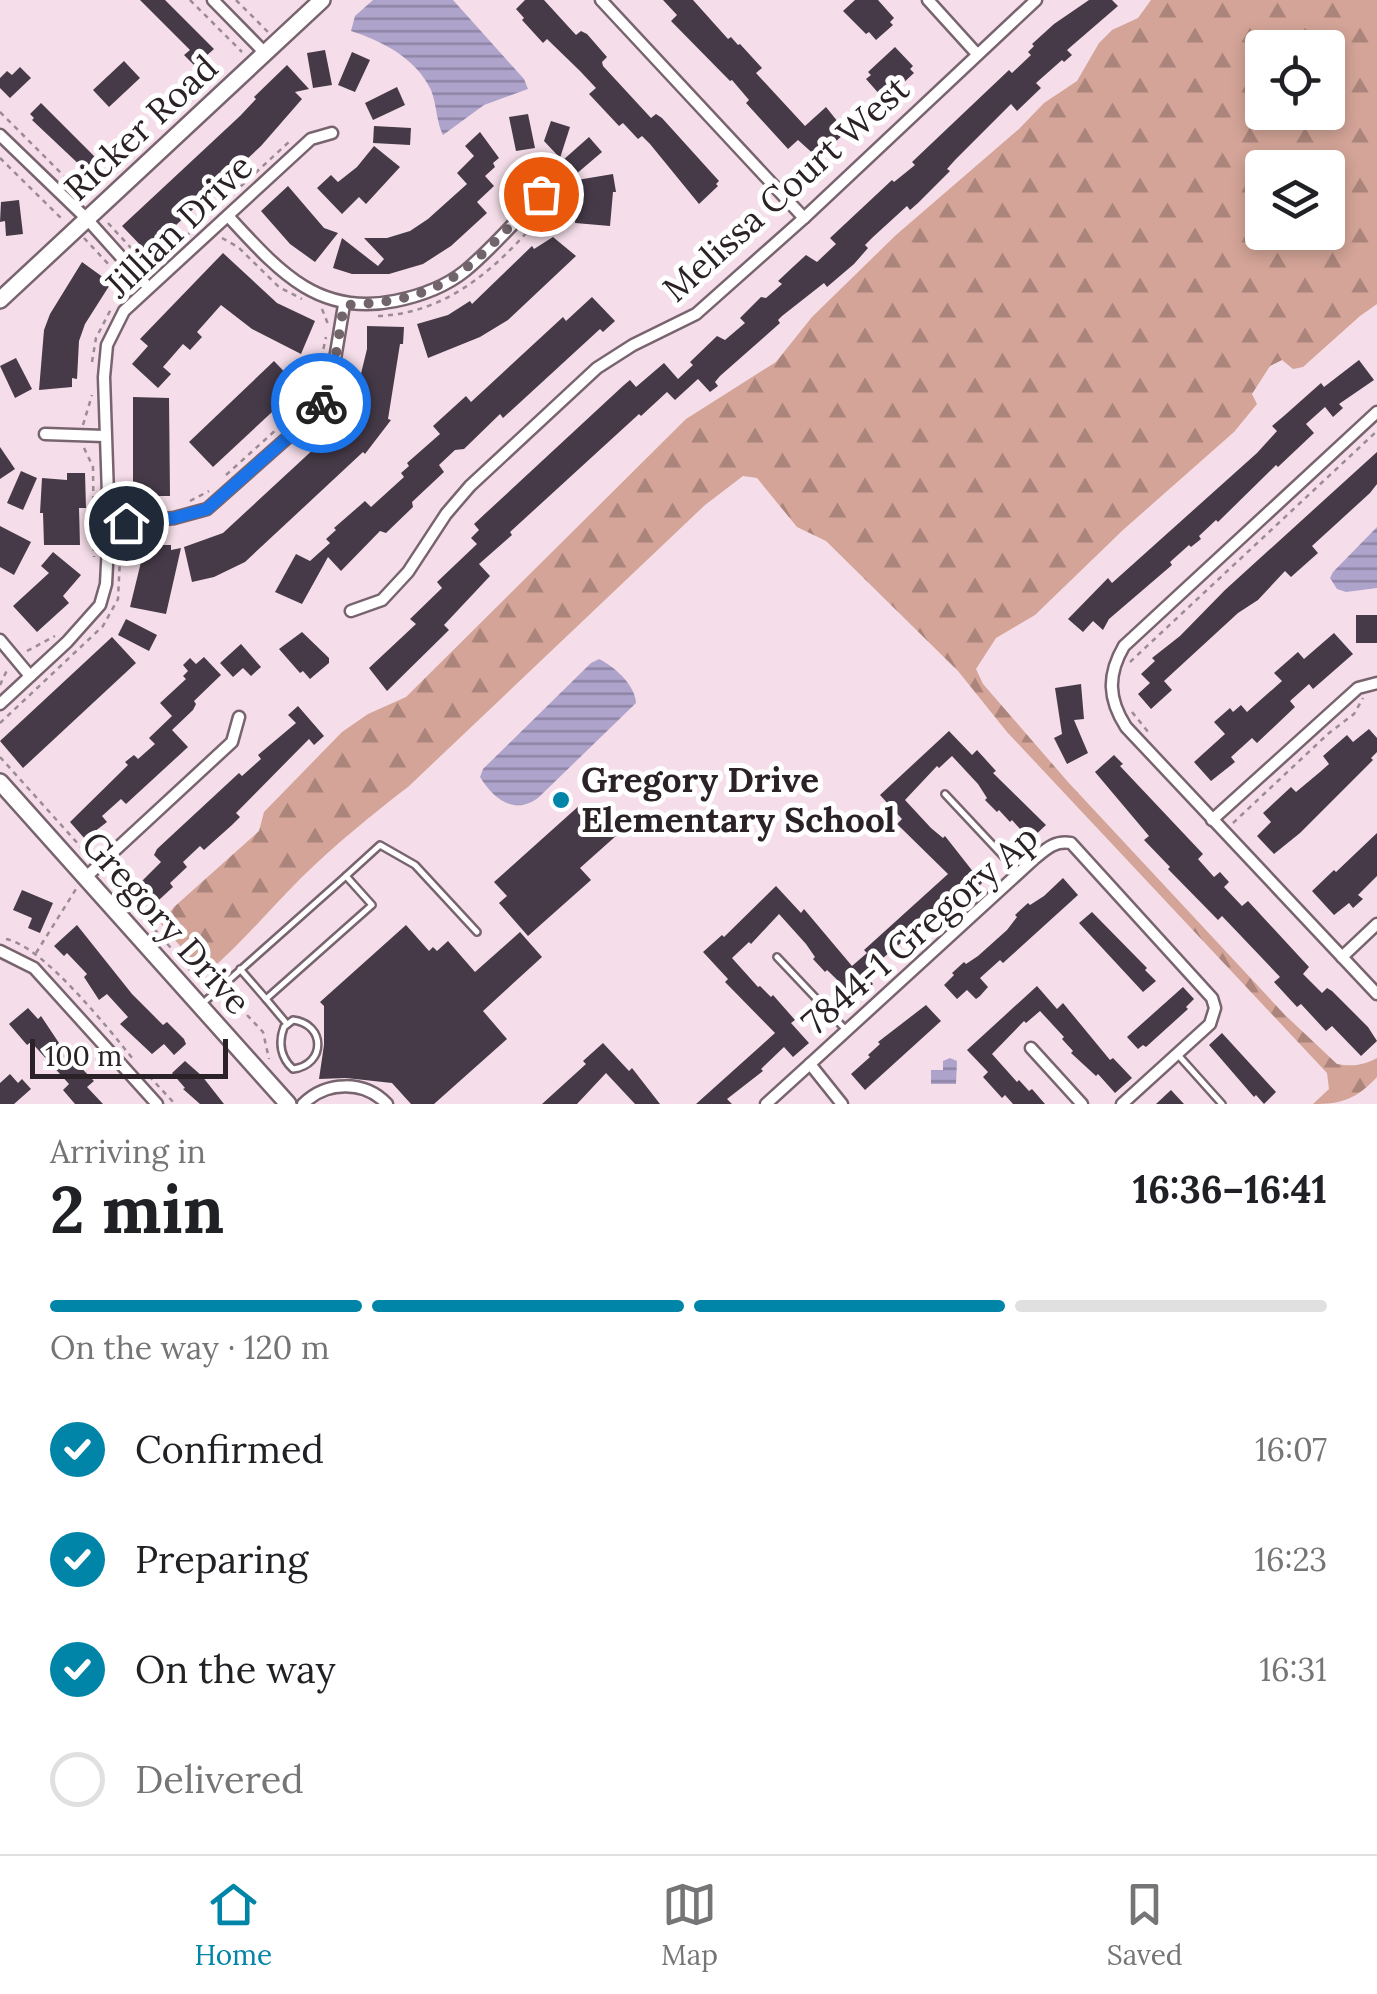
<!DOCTYPE html>
<meta charset="utf-8">
<style>
:root{--surface:#fff;--page:#f2f2f2;--text:#202124;--muted:#757577;--line:#e0e0e0;--accent:#0084a7}
body{margin:0;font-family:Lora,serif;background:var(--page);color:var(--text);height:100vh;display:flex;flex-direction:column;font-size:38px;white-space:nowrap}
*{box-sizing:border-box;margin:0}
p{font-size:32px;color:var(--muted)}
.icon{flex:none;width:55px;height:55px;fill:none;stroke:currentColor;stroke-width:2;stroke-linecap:round;stroke-linejoin:round}
.map{position:relative;height:1104px;overflow:hidden}
.panel{display:flex;flex-direction:column;background:var(--surface);flex:1}
.panel>*{flex:none}
.tools{position:absolute;left:1245px;top:30px;display:grid;gap:20px}
.tools a{display:grid;place-items:center;width:100px;height:100px;border-radius:10px;background:var(--surface);box-shadow:0 5px 15px #0003;font-size:50px}
.scale{position:absolute;left:30px;bottom:25px;width:198px;box-sizing:border-box;padding-left:10px;border:5px solid #2a2226;border-top:0;font-size:28px;line-height:35px;white-space:nowrap;color:#2a2226;-webkit-text-stroke:8px #fff;paint-order:stroke}
.pin{position:absolute;display:grid;place-items:center;width:85px;height:85px;color:#fff;margin:-42px;border:5px solid #fff;border-radius:50%;box-shadow:0 2px 10px #0007}
.courier{position:absolute;display:grid;place-items:center;width:100px;height:100px;margin:-50px;border:8px solid #1a73e8;border-radius:50%;background:#fff;color:#222;box-shadow:0 2px 12px #0007}
.overview em{font-style:normal;font-weight:700}
.overview div{display:flex;flex-direction:column-reverse}
.overview{display:flex;align-items:center;justify-content:space-between;height:170px;padding:0 50px}
h1{font-size:65px;font-weight:700;line-height:75px}
.bar{display:grid;grid-template-columns:repeat(4,1fr);gap:15px 10px;align-content:center;height:120px;padding:0 50px}
.bar i{height:12px;border-radius:8px;background:var(--line)}
.bar .on{background:var(--accent)}
.bar p{grid-column:span 4}
ol{padding:0 50px;list-style:none}
li{display:flex;align-items:center;gap:30px;height:110px}
li p{margin-inline-start:auto}
li .icon{padding:10px;border-radius:50%;background:var(--accent);color:#fff;stroke-width:4}
li:last-child{color:var(--muted)}
li i{width:55px;height:55px;border:5px solid var(--line);border-radius:50%}
.tabs{display:flex;justify-content:space-around;align-items:center;height:140px;border-top:2px solid var(--line);background:var(--surface);font-size:28px;color:var(--muted)}
.tabs a{display:grid;justify-items:center;gap:5px}
.tabs .on{color:var(--accent)}
.map>svg:first-child{display:block}
.forest{fill:url(#forest-firs);fill-rule:evenodd}
.water{fill:url(#water-rules)}
.building{fill:#463a48}
.lines{fill:none;stroke-linecap:round;stroke-linejoin:round}
.lane-casing{stroke:#78646e;stroke-width:10}
.street-casing{stroke:#78646e;stroke-width:15}
.secondary-casing{stroke:#78646e;stroke-width:20}
.path{stroke:#9b8b93;stroke-width:2.5;stroke-dasharray:5 5;stroke-linecap:butt}
.lane{stroke:#fff;stroke-width:5}
.street{stroke:#fff;stroke-width:10}
.secondary{stroke:#fff;stroke-width:15}
.done{stroke:#71646a;stroke-width:10;stroke-dasharray:0 18}
.route{stroke:#1a73e8;stroke-width:12}
.poi-dot{fill:#0084a7;stroke:#fff;stroke-width:4}
.labels{text-anchor:middle;stroke-width:10;stroke-linejoin:round;paint-order:stroke}
.street-label{font-size:35px;fill:#2a2226;stroke:#fff}
.poi-label{font-size:35px;font-weight:bold;fill:#2a2226;stroke:#fff;text-anchor:start}
</style>
<div class="map">
<svg width="1377" height="1104" viewBox="0 0 1377 1104">
<defs>
<pattern id="forest-firs" width="22" height="20" patternUnits="userSpaceOnUse" patternTransform="scale(2.5)"><rect width="22" height="20" fill="#d3a497"/><path d="M5 1l3.5 6h-7zM16 11l3.5 6h-7z" fill="#ab857b"/></pattern>
<pattern id="water-rules" width="6" height="5" patternUnits="userSpaceOnUse" patternTransform="scale(2.5)"><rect width="6" height="5" fill="#aea3cb"/><path d="M0 2.5h6" fill="none" stroke="#8e84a5"/></pattern>
</defs>
<rect width="100%" height="100%" fill="#f5dee9"/>
<path class="forest" d="M1151 0H1377V304L1360 316 1303 367 1293 369 1282 360 1270 366 1252 394 1257 404 1234 432 1123 530 1035 615 996 638 976 669 983 684 1068 782 1284 1014 1337 1064C1352 1067 1364 1065 1377 1058V1077C1356 1099 1343 1104 1313 1104L1329 1089 1327 1073 1007 732 958 671 826 541 797 527 757 478 743 476 705 505 408 787C371 815 335 845 301 878 270 909 242 943 208 972L201 970 161 924 174 907 259 831 264 812 342 732 368 714 406 697 686 419 776 362 812 317 896 235 1019 129 1044 103 1077 81 1099 43 1112 30 1138 18ZM1262 48H1328V112H1262ZM1262 168H1328V232H1262Z"/>
<g class="water">
<path d="M373 0H453L524 79 528 89 484 105 443 135C436 121 437 105 431 90 416 58 382 41 351 31L355 16Z"/>
<polygon points="1377,527 1377,588 1346,592 1337,589 1330,578 1333,572"/>
<path d="M599 659C615 667 635 685 636 703L538 798C515 815 494 800 480 777L483 769 591 663Z"/>
<polygon points="950,1058 957,1061 956,1084 931,1084 931,1070 943,1070 943,1061"/>
</g>
<g class="building">
<polygon points="140,0 165,0 214,49 195,66 184,55 190,50"/>
<polygon points="525,0 544,0 576,35 581,31 587,34 607,57 602,62 603,66 651,118 656,114 662,118 719,181 716,184 718,186 699,204 650,144 642,136 638,139 623,123 619,126 589,94 596,88 580,71 547,39 543,43 522,20 524,18 516,9"/>
<polygon points="663,0 693,0 728,39 731,37 738,45 740,44 762,68 756,73 805,126 826,107 846,132 818,158 798,140 788,149 746,103 749,100 732,80 730,81 671,21 677,15"/>
<polygon points="855,0 878,0 894,18 890,22 893,25 876,40 869,32 866,34 843,11"/>
<polygon points="1089,0 1112,0 1118,6 1067,50 1072,55 1064,62 1062,60 1036,83 1041,88 1017,111 1011,104 955,160 947,169 950,171 918,203 910,210 907,206 873,237 865,245 868,248 854,264 827,287 824,283 782,316 778,320 780,323 720,376 715,382 718,386 710,392 698,379 675,400 667,392 641,416 639,414 510,532 512,535 479,564 490,576 444,625 449,630 387,691 369,668 416,624 410,619 442,588 437,582 477,544 471,538 479,530 474,524 624,385 630,380 636,387 664,363 678,379 693,365 690,362 717,336 725,340 745,323 740,318 761,297 766,298 782,284 778,281 794,266 806,255 817,262 836,244 830,238 892,180 894,182 915,165 912,162 1009,70 1012,73 1031,55 1028,52 1034,46 1032,44 1054,24"/>
<polygon points="895,47 913,66 910,69 914,73 887,98 883,94 881,96 866,79 871,75 868,72"/>
<polygon points="325,50 332,85 313,88 307,53"/>
<polygon points="352,52 370,60 355,92 338,85"/>
<polygon points="124,61 140,78 109,107 93,90"/>
<polygon points="287,65 309,89 295,92 302,99 261,146 147,252 122,226 240,116 256,99 254,97"/>
<polygon points="20,67 31,78 10,98 0,88 0,78 7,71 12,75"/>
<polygon points="397,87 405,105 373,120 365,103"/>
<polygon points="41,103 96,158 84,169 32,120 34,118 30,114"/>
<polygon points="528,114 535,148 516,151 509,117"/>
<polygon points="551,121 570,127 560,158 544,141"/>
<polygon points="374,126 411,128 410,145 373,143"/>
<polygon points="480,132 499,158 493,163 495,167 485,176 494,186 477,202 487,213 451,246 423,264 389,274 352,274 333,268 342,238 378,266 384,259 364,238 387,238 410,231 428,219 467,184 457,173 474,156 465,146"/>
<polygon points="589,137 602,152 575,175 562,161"/>
<polygon points="374,146 400,167 366,204 359,197 342,214 317,188 331,175 338,182 357,167"/>
<polygon points="613,174 616,192 613,192 610,226 575,223 577,204 582,204 577,180"/>
<polygon points="288,186 324,228 338,233 315,262 290,244 261,211"/>
<polygon points="19,200 23,234 6,236 5,221 0,222 1,202"/>
<polygon points="553,237 576,256 508,320 480,337 428,358 417,324 448,315 470,301 472,304 532,246 534,249"/>
<polygon points="223,253 277,303 315,321 301,354 252,329 221,305 197,332 202,337 190,350 183,344 163,367 171,374 158,388 132,364 148,346 140,339"/>
<polygon points="82,262 111,283 85,324 79,341 77,379 72,378 72,387 39,390 44,330 50,314"/>
<polygon points="592,297 615,321 603,332 600,329 503,418 500,414 464,449 455,450 439,465 444,472 412,502 413,507 386,533 380,531 341,571 328,557 302,604 275,592 296,554 310,561 330,543 326,539 336,530 334,528 365,501 371,507 404,477 401,473 409,466 407,463 440,434 433,426 466,396 471,402 563,317 566,321"/>
<polygon points="367,326 404,327 403,344 400,344 388,419 391,420 365,454 363,452 245,562 214,577 192,582 184,547 223,533 330,434 334,437 352,413 361,391 357,390 367,349"/>
<polygon points="16,358 32,389 15,398 0,366"/>
<polygon points="1359,360 1374,380 1339,404 1343,408 1333,417 1325,407 1306,424 1314,433 1278,467 1276,465 1218,522 1216,520 1199,536 1201,539 1191,547 1189,545 1170,562 1172,565 1109,619 1103,630 1093,621 1083,632 1068,619 1108,578 1112,583 1257,453 1277,431 1272,426 1285,415 1321,383 1324,387"/>
<polygon points="274,361 299,387 213,467 189,442"/>
<polygon points="133,397 169,398 170,496 133,496"/>
<polygon points="0,447 15,469 0,479"/>
<polygon points="1377,452 1377,484 1370,493 1312,546 1318,553 1291,577 1285,571 1258,600 1238,613 1164,681 1172,690 1151,709 1138,694 1150,683 1141,674 1155,661 1152,658 1180,636 1225,590"/>
<polygon points="21,471 37,478 23,510 7,503"/>
<polygon points="67,473 85,473 86,508 79,508 80,545 44,545 43,513 40,513 42,478 67,480"/>
<polygon points="0,526 31,542 14,575 0,567"/>
<polygon points="135,545 171,545 171,550 181,548 166,614 130,607 141,562 135,562"/>
<polygon points="53,552 81,575 63,596 69,603 37,632 13,606 49,573 41,566"/>
<rect x="1356" y="615" width="21" height="28"/>
<polygon points="126,619 157,635 149,651 118,635"/>
<polygon points="302,632 329,658 329,663 310,679 303,671 300,673 279,649"/>
<polygon points="1334,633 1353,654 1313,689 1309,684 1290,701 1295,707 1257,743 1252,738 1231,757 1235,762 1211,781 1194,762 1225,734 1214,722 1230,708 1233,712 1241,705 1247,712 1282,681 1274,673 1298,652 1304,659"/>
<polygon points="112,637 136,663 23,768 0,741"/>
<polygon points="241,644 261,667 251,676 243,668 233,677 220,663"/>
<polygon points="204,657 221,675 194,701 196,704 193,710 172,730 188,747 126,804 121,799 102,816 107,822 85,839 70,822 128,765 125,762 134,755 138,759 155,744 149,738 172,716 160,703 186,679 183,676 188,671 183,665 190,658 196,664"/>
<polygon points="1081,684 1084,719 1074,720 1088,753 1067,764 1054,738 1062,734 1055,688"/>
<polygon points="298,706 324,736 314,745 309,739 236,813 240,817 232,825 204,850 200,846 183,862 187,867 170,883 173,887 148,910 131,892 161,862 154,855 157,849 239,773 242,776 261,759 258,755 296,723 288,715"/>
<polygon points="1369,729 1377,738 1377,752 1371,758 1373,760 1300,833 1274,854 1257,836 1271,822 1263,813 1291,787 1296,792 1320,772 1329,764 1323,756 1347,735 1353,742"/>
<polygon points="949,731 972,755 977,750 996,771 993,773 1046,825 1030,840 1012,820 1010,822 999,810 997,812 985,800 987,798 978,784 952,756 939,768 937,766 905,800 931,828 943,838 945,836 982,883 966,899 956,888 922,924 919,922 900,940 902,942 864,974 873,984 857,999 827,970 825,972 813,959 815,957 806,944 779,914 751,944 749,942 732,958 758,987 760,986 771,997 773,995 795,1020 791,1023 809,1043 793,1057 784,1047 761,1069 763,1071 727,1099 732,1104 696,1104 775,1033 725,982 728,979 703,952 722,935 724,937 776,886 801,913 804,909 852,966 867,953 864,950 948,874 897,824 902,819 880,795"/>
<polygon points="1114,755 1123,764 1120,766 1203,854 1198,859 1214,877 1220,872 1229,882 1224,887 1242,906 1248,901 1309,967 1303,974 1322,993 1327,988 1332,991 1368,1027 1377,1041 1361,1056 1332,1026 1326,1031 1301,1004 1297,1007 1274,982 1280,977 1222,916 1218,920 1168,869 1170,867 1144,840 1149,836 1095,772"/>
<polygon points="581,804 592,816 605,804 626,827 580,868 591,880 528,936 499,903 507,896 494,882"/>
<polygon points="1377,833 1377,876 1358,895 1363,899 1353,908 1349,903 1334,915 1312,891 1334,870 1336,872"/>
<polygon points="1063,878 1078,895 1003,963 1000,960 980,978 988,987 980,996 976,999 967,990 957,999 944,985 954,975 952,973 964,962 966,964 978,956 1007,930 1017,917 1015,915 1028,903 1030,905 1044,896"/>
<polygon points="22,890 53,903 40,933 28,928 32,918 13,910"/>
<polygon points="1092,912 1147,968 1145,970 1156,981 1143,992 1079,923"/>
<polygon points="77,925 132,994 163,1025 167,1022 184,1039 186,1044 174,1055 164,1044 152,1054 120,1024 128,1017 107,994 99,1000 84,977 87,974 67,953 64,956 54,946"/>
<polygon points="406,925 429,951 433,947 437,951 448,941 475,972 520,932 542,957 483,1011 507,1039 434,1104 411,1104 392,1083 346,1078 319,1079 324,1045 324,1006 320,1002"/>
<polygon points="1037,986 1057,1009 1063,1003 1110,1060 1113,1058 1132,1078 1115,1093 1098,1074 1096,1076 1071,1053 1073,1051 1062,1039 1064,1037 1040,1011 1026,1023 1024,1021 992,1054 1017,1082 1019,1080 1029,1091 1032,1089 1045,1104 1013,1104 1005,1095 1002,1098 983,1077 988,1072 967,1050"/>
<polygon points="1183,987 1194,999 1186,1007 1188,1009 1146,1047 1143,1045 1138,1049 1127,1037"/>
<polygon points="926,1005 941,1021 865,1090 851,1074 870,1057 868,1055 880,1044 878,1042"/>
<polygon points="28,1008 38,1019 41,1016 63,1049 94,1081 87,1087 103,1104 75,1104 63,1090 69,1084 31,1042 27,1045 9,1024"/>
<polygon points="1222,1033 1276,1092 1264,1104 1256,1095 1254,1097 1209,1045"/>
<polygon points="603,1043 629,1071 632,1068 660,1104 635,1104 606,1073 577,1104 542,1104 586,1064 583,1061"/>
<polygon points="185,1061 202,1076 224,1104 200,1104 183,1089 185,1088 172,1073"/>
<polygon points="10,1074 18,1083 22,1079 31,1089 14,1104 0,1104 0,1083"/>
<polygon points="1171,1090 1184,1104 1156,1104"/>
</g>
<g class="lines">
<defs>
<g id="lane">
<polyline points="945,794 1019,873"/>
<polyline points="346,876 380,845 415,865 477,932"/>
<polyline points="777,957 846,1030"/>
<polyline points="266,999 287,1024"/>
<polyline points="202,1004 346,876 372,905 266,999 240,969"/>
<path d="M293 1020C326 1024 326 1065 293 1069 281 1058 278 1043 284 1027Z"/>
<polyline points="1179,1056 1222,1104"/>
</g>
<g id="street">
<polyline points="213,0 265,53"/>
<polyline points="601,0 804,218"/>
<polyline points="928,0 977,54"/>
<polyline points="0,135 87,219 148,287"/>
<path d="M228 216C277 269 317 317 395 301 420 296 445 287 465 271 492 249 516 220 541 195"/>
<path d="M1377 412 1124 646C1107 675 1108 699 1126 727L1377 994"/>
<polyline points="45,434 104,436"/>
<polyline points="109,525 174,518 207,509 304,423 324,399 331,383 344,305"/>
<polyline points="351,611 382,600 408,572 446,514 470,486 597,368 633,345 696,314 804,218 1036,0"/>
<polyline points="0,640 30,676"/>
<polyline points="0,704 67,642 100,605 106,584 109,525 104,377 107,345 124,311 311,139 332,133"/>
<polyline points="1212,820 1358,688 1377,683"/>
<polyline points="85,878 232,742 239,717"/>
<polyline points="0,951 34,968 157,1104"/>
<polyline points="1342,957 1377,924"/>
<polyline points="1031,1048 1082,1104"/>
<path d="M303 1104C326 1081 364 1080 387 1104"/>
<polyline points="766,1104 810,1064"/>
<path d="M842 1104 810 1064 1034 859C1046 849 1055 840 1071 843L1212 998 1215 1008 1210 1024 1122 1104"/>
</g>
<g id="secondary">
<polyline points="0,300 322,0"/>
<polyline points="0,782 288,1104"/>
</g>
</defs>
<use href="#lane" class="lane-casing"/>
<use href="#street" class="street-casing"/>
<use href="#secondary" class="secondary-casing"/>
<g class="path">
<polyline points="190,0 242,52"/>
<polyline points="236,0 269,33"/>
<polyline points="0,112 86,198"/>
<polyline points="0,158 63,220"/>
<polyline points="226,200 290,141"/>
<polyline points="108,223 143,261"/>
<polyline points="84,238 126,283"/>
<polyline points="222,238 238,247 279,287 302,299"/>
<polyline points="145,263 156,262 193,230"/>
<polyline points="119,298 126,283"/>
<polyline points="322,309 328,324"/>
<path d="M378 316C440 314 488 276 528 231L526 228"/>
<polyline points="92,362 96,338 111,309"/>
<polyline points="315,388 326,337"/>
<polyline points="83,425 92,395"/>
<polyline points="84,448 93,467 94,557"/>
<polyline points="226,475 298,410"/>
<polyline points="190,501 209,491"/>
<polyline points="27,651 55,636"/>
<polyline points="1130,662 1377,431"/>
<polyline points="0,685 7,670"/>
<polyline points="1132,712 1149,733"/>
<polyline points="0,723 103,626 118,599 120,558"/>
<polyline points="0,757 89,856"/>
<polyline points="1233,823 1329,733 1354,714 1363,698"/>
<polyline points="108,876 205,987"/>
<path d="M6 939C43 946 108 1028 133 1059"/>
<polyline points="36,953 76,889"/>
<polyline points="224,998 232,999 263,1032 269,1059"/>
<polyline points="149,1076 175,1104"/>
</g>
<use href="#lane" class="lane"/>
<use href="#street" class="street"/>
<use href="#secondary" class="secondary"/>
</g>
<g class="lines">
<path class="done" d="M321 403 331 384 344 305C452 301 470 266 541 194"/>
<polyline class="route" points="126,523 174,518 207,509 304,423 321,403"/>
</g>
<circle class="poi-dot" cx="561" cy="800" r="10"/>
<g class="labels">
<g class="street-label">
<text transform="translate(141 128) rotate(-43)" y="12">Ricker Road</text>
<text transform="translate(786 189) rotate(-42)" y="12">Melissa Court West</text>
<text transform="translate(179 226) rotate(-44)" y="12">Jillian Drive</text>
<text transform="translate(166 923) rotate(48)" y="12">Gregory Drive</text>
<text transform="translate(920 930) rotate(-41)" y="12">7844-1 Gregory Ap</text>
</g>
<g class="poi-label">
<text x="581" y="792">Gregory Drive<tspan x="581" dy="40">Elementary School</tspan></text>
</g>
</g>
</svg>
<div class="tools">
<a><svg class="icon" aria-label="locate" viewBox="0 0 24 24"><circle cx="12" cy="12" r="6"/><path d="M12 2v4M12 18v4M2 12h4M18 12h4"/></svg></a>
<a><svg class="icon" aria-label="layers" viewBox="0 0 24 24"><path d="M12 4l9 5-9 5-9-5zM3 14l9 5 9-5"/></svg></a>
</div>
<div class="scale">100 m</div>
<div class="pin" style="left:541px;top:194px;background:#ea580c"><svg class="icon" aria-label="bag" viewBox="0 0 24 24"><path d="M5 8h14l-1 12H6zM9 8a3 3 0 0 1 6 0"/></svg></div>
<div class="pin" style="left:126px;top:523px;background:#1f2937"><svg class="icon" aria-label="home" viewBox="0 0 24 24"><path d="M3 11l9-7 9 7M6 9v11h12V9"/></svg></div>
<div class="courier" style="left:321px;top:403px"><svg class="icon" aria-label="bike" viewBox="0 0 24 24"><circle cx="6" cy="16" r="4"/><circle cx="18" cy="16" r="4"/><path d="M6 16l4-8h5l3 8M10 8l3 8H6M13 5h3"/></svg></div>
</div>
<section class="panel">
<div class="overview"><div><h1>2 min</h1><p>Arriving in</p></div><em>16:36–16:41</em></div>
<div class="bar"><i class="on"></i><i class="on"></i><i class="on"></i><i></i><p>On the way · 120 m</p></div>
<ol>
<li><svg class="icon" aria-label="check" viewBox="0 0 24 24"><path d="M5 12l5 5 9-10"/></svg>Confirmed<p>16:07</p></li>
<li><svg class="icon" aria-label="check" viewBox="0 0 24 24"><path d="M5 12l5 5 9-10"/></svg>Preparing<p>16:23</p></li>
<li><svg class="icon" aria-label="check" viewBox="0 0 24 24"><path d="M5 12l5 5 9-10"/></svg>On the way<p>16:31</p></li>
<li><i></i>Delivered</li>
</ol>
</section>
<nav class="tabs">
<a class="on"><svg class="icon" aria-label="home" viewBox="0 0 24 24"><path d="M3 11l9-7 9 7M6 9v11h12V9"/></svg>Home</a>
<a><svg class="icon" aria-label="map" viewBox="0 0 24 24"><path d="M3 6l6-2 6 2 6-2v14l-6 2-6-2-6 2zM9 4v14M15 6v14"/></svg>Map</a>
<a><svg class="icon" aria-label="saved" viewBox="0 0 24 24"><path d="M7 4h10v16l-5-4-5 4z"/></svg>Saved</a>
</nav>
